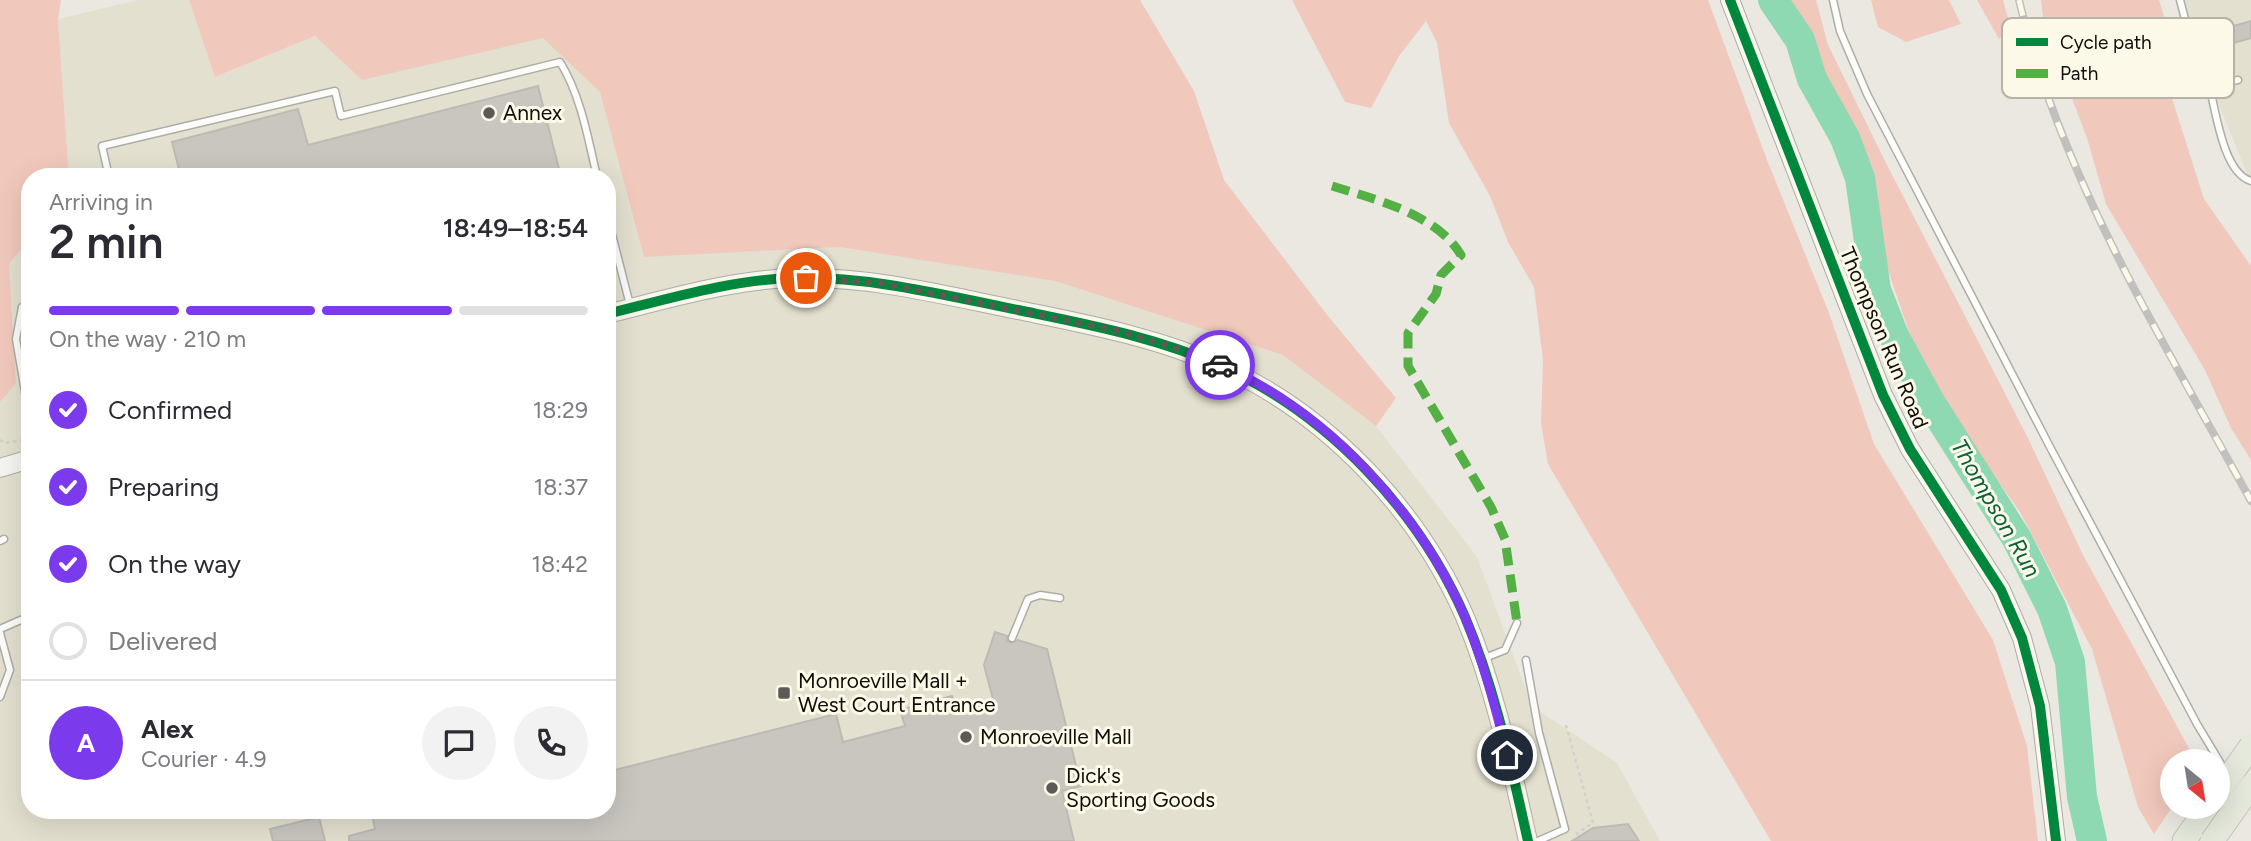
<!DOCTYPE html>
<meta charset="utf-8">
<style>
:root{--surface:#fff;--page:#f2f2f3;--text:#2b2b33;--muted:#7c7c81;--line:#e1e1e2;--accent:#7c3aed}
body{margin:0;font-family:Figtree,sans-serif;background:var(--page);color:var(--text);height:100vh;display:flex;flex-direction:column;font-size:26px;white-space:nowrap}
*{box-sizing:border-box;margin:0}
p{font-size:23px;color:var(--muted)}
.icon{flex:none;width:38px;height:38px;fill:none;stroke:currentColor;stroke-width:2;stroke-linecap:round;stroke-linejoin:round}
.map{position:relative;flex:1;overflow:hidden}
.panel{position:absolute;left:21px;top:168px;width:595px;height:651px;display:flex;flex-direction:column;background:var(--surface);border-radius:28px;box-shadow:0 7px 28px #0002}
.panel>*{flex:none}
.needle{width:46px;rotate:150deg}
.fabs{position:absolute;left:2160px;top:749px;display:grid;gap:14px}
.fabs a{display:grid;place-items:center;width:70px;height:70px;border-radius:50%;background:var(--surface);box-shadow:0 7px 28px #0002;font-size:35px}
.pin{position:absolute;display:grid;place-items:center;width:60px;height:60px;color:#fff;margin:-30px;border:4px solid #fff;border-radius:50%;box-shadow:0 2px 7px #0007}
.courier{position:absolute;display:grid;place-items:center;width:70px;height:70px;margin:-35px;border:5px solid #7c3aed;border-radius:50%;background:#fff;color:#222;box-shadow:0 2px 9px #0007}
.overview em{font-style:normal;font-weight:600}
.overview div{display:flex;flex-direction:column-reverse}
.overview{display:flex;align-items:center;justify-content:space-between;height:119px;padding:0 28px}
h1{font-size:46px;font-weight:600;line-height:52px}
.bar{display:grid;grid-template-columns:repeat(4,1fr);gap:10px 7px;align-content:center;height:84px;padding:0 28px}
.bar i{height:9px;border-radius:5px;background:var(--line)}
.bar .active{background:var(--accent)}
.bar p{grid-column:span 4}
.line{display:flex;align-items:center;gap:18px;padding:0 28px;border-top:2px solid var(--line)}
.line div{flex:1}
.round{display:grid;place-items:center;flex:none;width:74px;height:74px;border-radius:37px;background:var(--page)}
ol{padding:0 28px;list-style:none}
li{display:flex;align-items:center;gap:21px;height:77px}
li p{margin-inline-start:auto}
li .icon{padding:7px;border-radius:50%;background:var(--accent);color:#fff;stroke-width:4}
li:last-child{color:var(--muted)}
li i{width:38px;height:38px;border:4px solid var(--line);border-radius:50%}
.map>svg:first-child{display:block}
.built{fill:#e3e0cf}
.green{fill:#f1c8bc}
.lines{fill:none;stroke-linecap:round;stroke-linejoin:round}
.river{stroke:#8ed8b2;stroke-width:30}
.building{fill:#c9c6c0;stroke:#bdbab4;stroke-width:2}
.lane-casing{stroke:#aeaca6;stroke-width:9}
.secondary-casing{stroke:#aeaca6;stroke-width:20}
.highway-casing{stroke:#c3c2be;stroke-width:25}
.path{stroke:#d0d0ce;stroke-width:2.5;stroke-dasharray:3.5 3.5;stroke-linecap:butt}
.lane{stroke:#fcfcfa;stroke-width:6}
.secondary{stroke:#f5f6f2;stroke-width:18}
.highway{stroke:#e4e9dc;stroke-width:23}
.rail-casing{stroke:#c1c0be;stroke-width:8}
.rail{stroke:#fdf9e9;stroke-width:5;stroke-dasharray:16;stroke-linecap:butt}
.highway-bridge-casing{stroke:#c3c2be;stroke-width:25;stroke-linecap:butt}
.highway-bridge{stroke:#e4e9dc;stroke-width:23}
.quiet{stroke:#54b044;stroke-width:9;stroke-dasharray:18 9;stroke-linecap:butt}
.cycleway-casing{stroke:#fdf9e9;stroke-width:15}
.cycleway{stroke:#00873e;stroke-width:10}
.done{stroke:#5b5a54;stroke-width:7;stroke-dasharray:0 12.6}
.route{stroke:#7c3aed;stroke-width:9}
.poi-dot{fill:#5b5a54;stroke:#fdf9e9;stroke-width:2.5}
.labels{text-anchor:middle;stroke-width:6;stroke-linejoin:round;paint-order:stroke}
.poi-label{font-size:21px;fill:#0e0d08;stroke:#fdf9e9;text-anchor:start}
.street-label{font-size:21px;fill:#0e0d08;stroke:#fdf9e9}
.water-label{font-size:23px;font-style:italic;fill:#0a5f3e;stroke:#fdf9e9}
.key{fill:#fdf9e9;stroke:#b5b2a6;stroke-width:2}
.key-label{font-size:19px;fill:#0e0d08}
</style>
<div class="map">
<svg width="2251" height="841" viewBox="0 0 2251 841">
<rect width="100%" height="100%" fill="#eae8e0"/>
<g class="built">
<polygon points="139,0 189,0 216,77 315,36 362,80 543,37 600,92 644,256 839,247 1055,281 1283,355 1376,426 1477,557 1532,706 1617,763 1660,841 0,841 0,402 16,383 9,264 30,239 30,810 607,810 607,177 69,177 58,19"/>
<polygon points="2176,0 2251,0 2251,183"/>
</g>
<g class="green">
<polygon points="0,0 61,0 58,20 69,177 30,177 30,239 9,264 16,383 0,402"/>
<polygon points="189,0 1140,0 1194,91 1224,180 1328,316 1396,398 1376,426 1283,355 1055,281 839,247 644,257 600,92 543,38 362,80 315,36 215,77"/>
<polygon points="1292,0 1708,0 1767,160 1829,313 1874,444 1993,640 2027,746 2038,841 1771,841 1548,464 1541,423 1543,360 1534,287 1508,242 1490,196 1449,123 1437,43 1426,21 1399,56 1371,108 1345,102"/>
<polygon points="1791,0 1816,0 1828,45 1886,163 2028,438 2083,555 2196,761 2172,761 2172,807 2154,834 2138,807 2092,649 2020,512 1961,429 1909,332 1883,255 1874,180"/>
<polygon points="1871,0 1949,0 1961,24 1906,42 1878,27"/>
<polygon points="1977,0 2003,0 2010,26 1999,39"/>
<polygon points="2041,0 2159,0 2172,42 2164,73 2204,199 2251,266 2251,460 2231,428 2205,370 2106,204 2087,138 2044,24"/>
</g>
<g class="lines">
<polyline class="river" points="1773,0 1800,40 1812,79 1845,138 1860,178 1876,290 1894,336 1930,402 2017,539 2052,609 2070,662 2082,797 2092,841"/>
</g>
<g class="building">
<polygon points="2251,21 2251,38 2227,45 2223,29"/>
<polygon points="538,86 561,177 181,177 172,142 298,109 308,145"/>
<polygon points="995,632 1007,636 1007,641 1011,643 1018,640 1047,649 1081,786 1062,791 1074,841 349,841 349,836 375,829 371,810 607,810 607,772 836,714 843,742 905,726 900,710 952,696 956,712 994,703 984,665"/>
<polygon points="319,817 325,841 273,841 270,829"/>
<polygon points="1628,824 1639,841 1572,841 1593,828"/>
</g>
<g class="lines">
<defs>
<g id="lane">
<polyline points="1833,0 1840,31 1867,94 2050,447 2197,724 2227,774"/>
<polyline points="2180,0 2194,53 2209,85 2238,80"/>
<path d="M2209 85C2216 111 2223 173 2251 181"/>
<path d="M109 177 102 146 335 91 341 116 560 62C581 96 588 138 597 177"/>
<polyline points="607,215 630,305"/>
<polyline points="30,302 22,307 16,339 30,421"/>
<polyline points="0,541 4,539"/>
<polyline points="0,629 23,619"/>
<polyline points="0,633 10,670 0,697"/>
<polyline points="1012,638 1028,599 1040,595 1060,598"/>
<polyline points="1482,659 1505,650 1517,623"/>
<polyline points="1526,660 1539,733 1565,829 1538,841"/>
</g>
<g id="secondary">
<polyline points="1730,0 1883,395 1910,449 2001,590 2022,638 2040,706 2056,841"/>
<path d="M607 314C668 299 730 280 793 278 871 276 947 296 1023 311 1091 325 1159 338 1223 367 1329 415 1419 511 1465 617 1495 688 1511 766 1528 841"/>
<polyline points="0,468 30,459"/>
</g>
<polyline id="highway" points="2184,841 2208,807"/>
</defs>
<use href="#lane" class="lane-casing"/>
<use href="#secondary" class="secondary-casing"/>
<use href="#highway" class="highway-casing"/>
<g class="path">
<polyline points="607,294 615,292"/>
<polyline points="0,440 4,443 30,439"/>
<polyline points="1566,725 1593,823 1576,834"/>
</g>
<use href="#lane" class="lane"/>
<use href="#secondary" class="secondary"/>
<use href="#highway" class="highway"/>
<defs>
<path id="rail" d="M2019 0C2062 180 2163 340 2251 501"/>
</defs>
<use href="#rail" class="rail-casing"/>
<use href="#rail" class="rail"/>
<defs>
<g id="highway-bridge">
<polyline points="2217,794 2251,746"/>
<polyline points="2212,841 2251,786"/>
</g>
</defs>
<use href="#highway-bridge" class="highway-bridge-casing"/>
<use href="#highway-bridge" class="highway-bridge"/>
<path class="quiet" d="M1332 186C1374 199 1437 214 1461 255L1441 275 1436 294 1408 333V366L1491 507 1505 539 1517 623"/>
<defs>
<g id="cycleway">
<polyline points="1730,0 1883,395 1910,449 2001,590 2022,638 2040,706 2056,841"/>
<path d="M607 314C668 299 730 280 793 278 871 276 947 296 1023 311 1091 325 1159 338 1223 367 1329 415 1419 511 1465 617 1495 688 1511 766 1528 841"/>
</g>
</defs>
<use href="#cycleway" class="cycleway-casing"/>
<use href="#cycleway" class="cycleway"/>
</g>
<g class="lines">
<polyline class="done" points="806,278 881,283 1110,329 1170,346 1220,365"/>
<path class="route" d="M1220 365C1327 411 1419 511 1465 617 1483 661 1496 709 1507 755"/>
</g>
<g class="poi-dot">
<circle cx="489" cy="113" r="7"/>
<rect x="777" y="686" width="14" height="14" rx="3.5"/>
<circle cx="966" cy="737" r="7"/>
<circle cx="1052" cy="788" r="7"/>
</g>
<g class="labels">
<g class="poi-label">
<text x="503" y="120">Annex</text>
<text x="798" y="688">Monroeville Mall +<tspan x="798" dy="24">West Court Entrance</tspan></text>
<text x="980" y="744">Monroeville Mall</text>
<text x="1066" y="783">Dick's<tspan x="1066" dy="24">Sporting Goods</tspan></text>
</g>
<g class="street-label">
<text transform="translate(1884 338) rotate(67)" y="7">Thompson Run Road</text>
</g>
<g class="water-label">
<text transform="translate(1996 508) rotate(60)" y="8">Thompson Run</text>
</g>
</g>
<rect x="2002" y="18" width="232" height="80" rx="10" class="key"/>
<rect x="2016" y="38" width="32" height="8" fill="#00873e"/>
<rect x="2016" y="69" width="32" height="9" fill="#54b044"/>
<g class="key-label">
<text x="2060" y="49">Cycle path</text>
<text x="2060" y="80">Path</text>
</g>
</svg>
<div class="fabs">
<a><svg class="needle" viewBox="-14 -14 28 28"><path d="M0-13l5 13h-10z" fill="#e53935"/><path d="M0 13l5-13h-10z" fill="#7c7c81"/></svg></a>
</div>
<div class="pin" style="left:806px;top:278px;background:#ea580c"><svg class="icon" aria-label="bag" viewBox="0 0 24 24"><path d="M5 8h14l-1 12H6zM9 8a3 3 0 0 1 6 0"/></svg></div>
<div class="pin" style="left:1507px;top:755px;background:#1f2937"><svg class="icon" aria-label="home" viewBox="0 0 24 24"><path d="M3 11l9-7 9 7M6 9v11h12V9"/></svg></div>
<div class="courier" style="left:1220px;top:365px"><svg class="icon" aria-label="car" viewBox="0 0 24 24"><path d="M5 17H2v-5l4-1 3-4h7l3 4 3 1v5h-3M9 17h6M6 11h13"/><circle cx="7" cy="17" r="2"/><circle cx="17" cy="17" r="2"/></svg></div>
<section class="panel">
<div class="overview"><div><h1>2 min</h1><p>Arriving in</p></div><em>18:49–18:54</em></div>
<div class="bar"><i class="active"></i><i class="active"></i><i class="active"></i><i></i><p>On the way · 210 m</p></div>
<ol>
<li><svg class="icon" aria-label="check" viewBox="0 0 24 24"><path d="M5 12l5 5 9-10"/></svg>Confirmed<p>18:29</p></li>
<li><svg class="icon" aria-label="check" viewBox="0 0 24 24"><path d="M5 12l5 5 9-10"/></svg>Preparing<p>18:37</p></li>
<li><svg class="icon" aria-label="check" viewBox="0 0 24 24"><path d="M5 12l5 5 9-10"/></svg>On the way<p>18:42</p></li>
<li><i></i>Delivered</li>
</ol>
<div class="line" style="height:126px"><b class="round" style="background:var(--accent);color:#fff">A</b><div><b>Alex</b><p>Courier · 4.9</p></div><a class="round"><svg class="icon" aria-label="chat" viewBox="0 0 24 24"><path d="M4 5h16v11H9l-5 4z"/></svg></a><a class="round"><svg class="icon" aria-label="phone" viewBox="0 0 24 24"><path d="M5 4h4l2 5-3 2q2 4 5 5l2-3 5 2v4C11 20 4 13 5 4z"/></svg></a></div>
</section>
</div>
